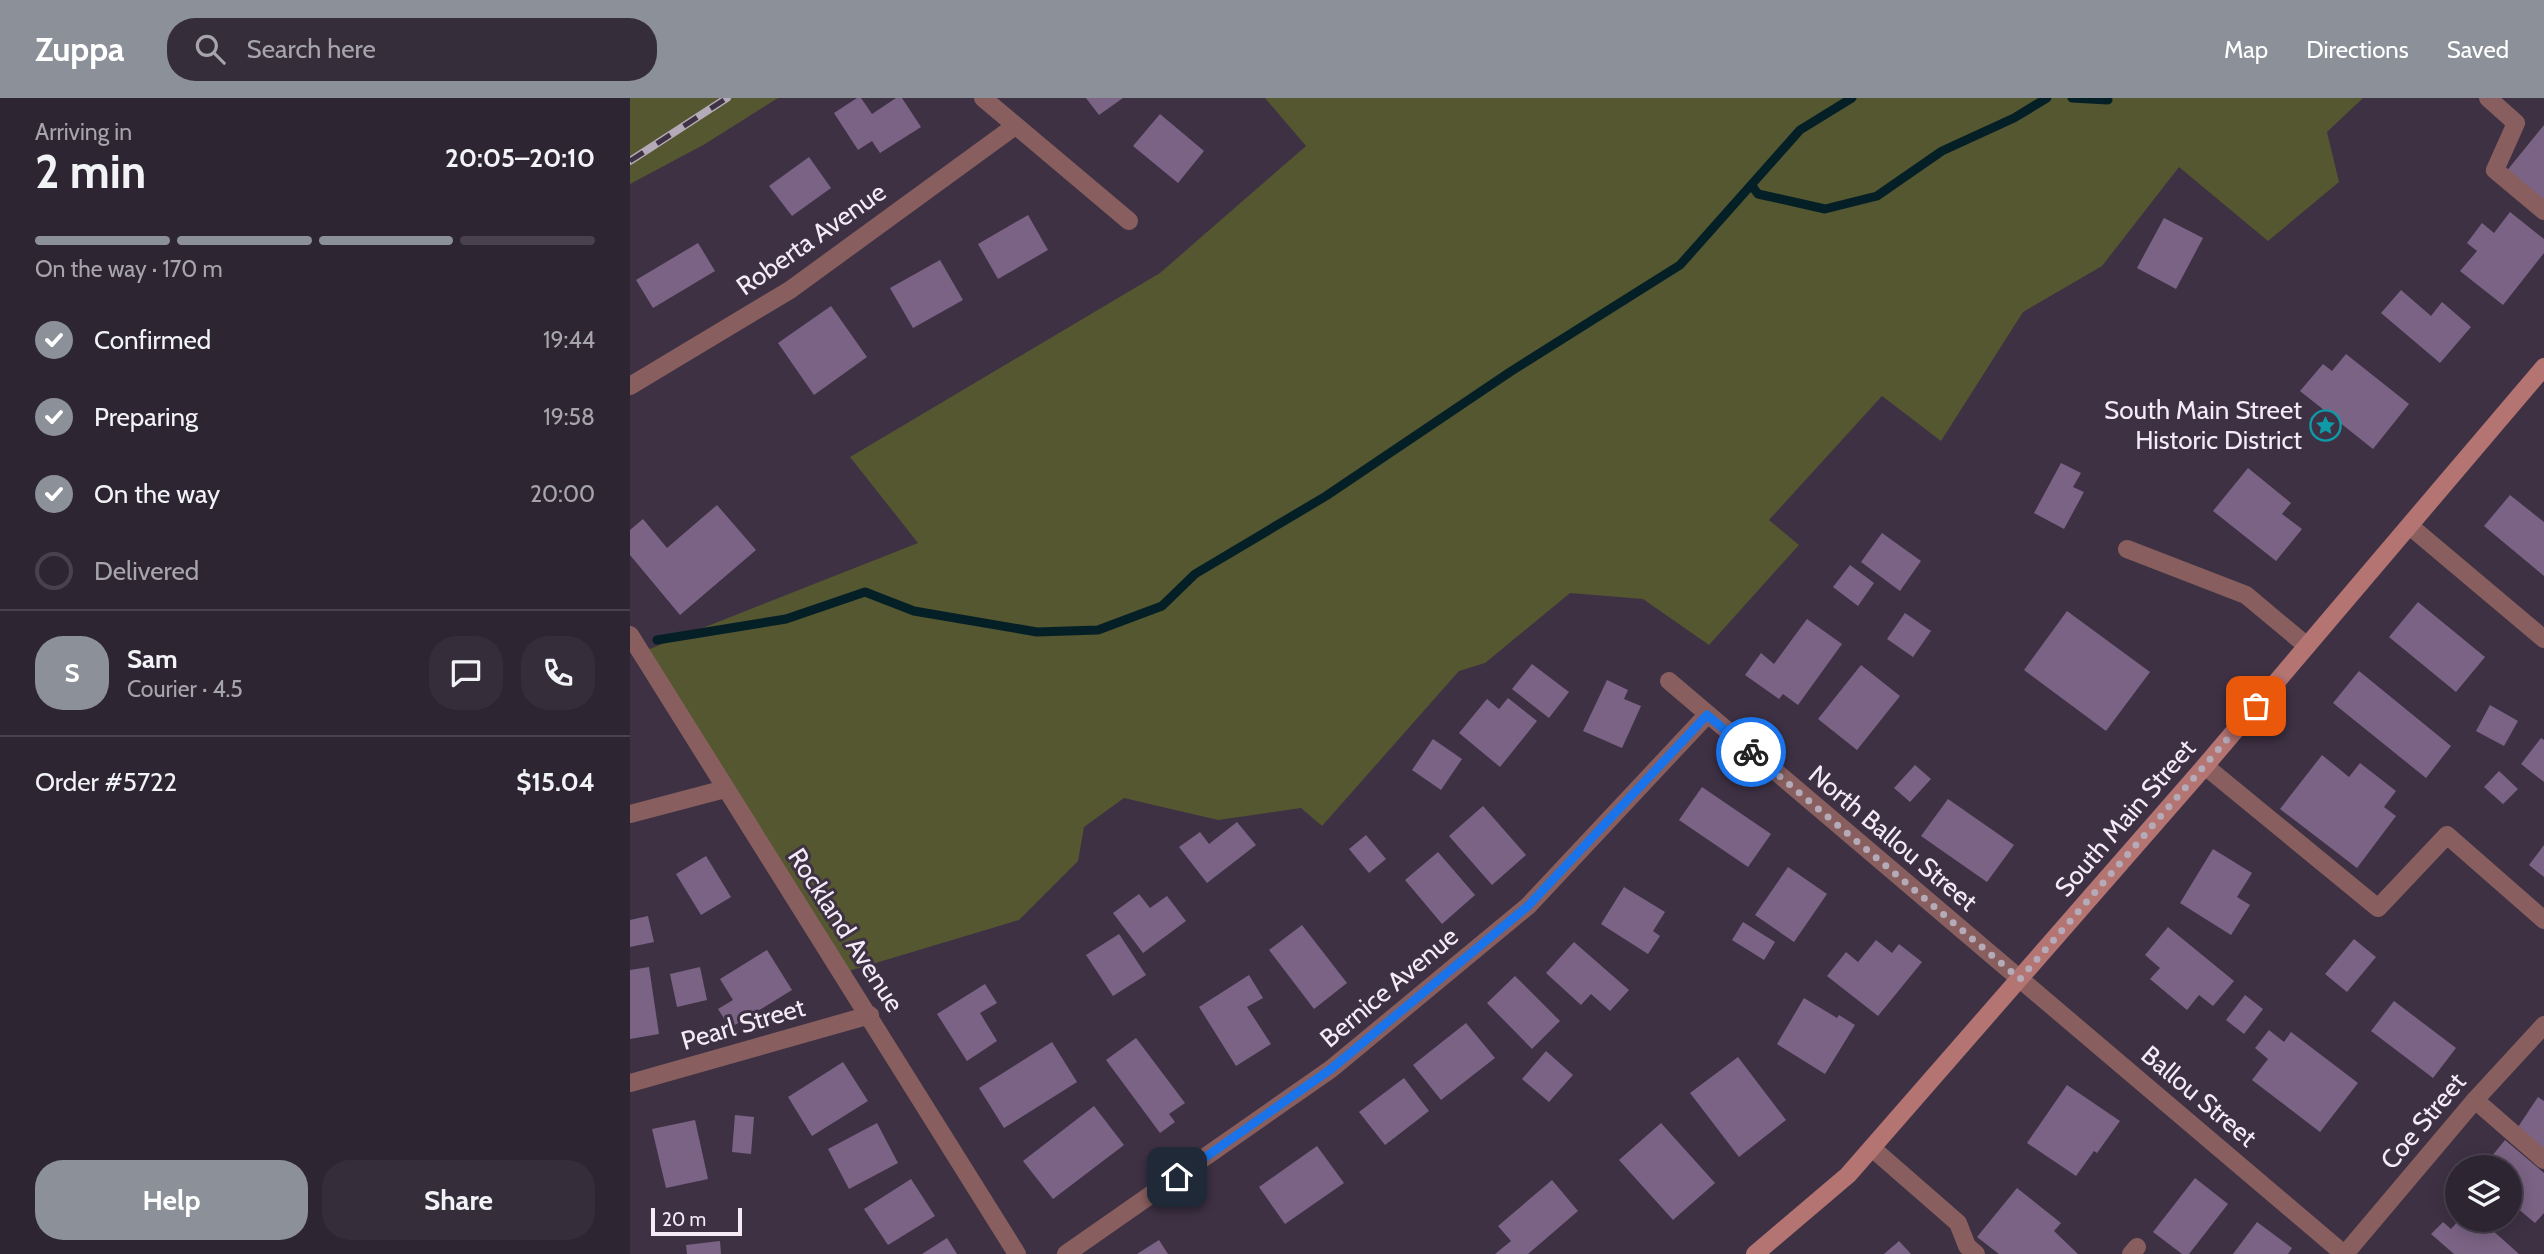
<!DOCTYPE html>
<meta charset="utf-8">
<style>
:root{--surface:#2e2533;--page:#362d3b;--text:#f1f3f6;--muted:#a7a5ac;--line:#49424e;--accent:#8c9099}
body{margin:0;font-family:Cabin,sans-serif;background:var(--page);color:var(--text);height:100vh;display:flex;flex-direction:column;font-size:26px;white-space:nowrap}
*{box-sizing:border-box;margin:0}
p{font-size:23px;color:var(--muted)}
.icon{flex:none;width:38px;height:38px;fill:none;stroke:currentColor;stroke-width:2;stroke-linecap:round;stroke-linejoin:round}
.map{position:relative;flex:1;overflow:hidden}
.panel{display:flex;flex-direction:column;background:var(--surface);width:630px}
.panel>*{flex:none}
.tools{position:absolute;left:1815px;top:1057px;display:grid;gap:14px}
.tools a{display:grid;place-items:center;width:77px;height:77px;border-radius:50%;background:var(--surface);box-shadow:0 4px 18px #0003,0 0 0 2px var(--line);font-size:35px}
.scale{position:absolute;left:21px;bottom:18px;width:91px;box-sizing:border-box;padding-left:7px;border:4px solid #f4ebf7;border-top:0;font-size:19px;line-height:24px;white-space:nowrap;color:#f4ebf7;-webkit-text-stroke:5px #3e3144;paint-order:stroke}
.pin{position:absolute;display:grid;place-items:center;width:60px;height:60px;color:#fff;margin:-30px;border-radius:14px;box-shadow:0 4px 10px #0006}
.courier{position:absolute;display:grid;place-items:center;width:70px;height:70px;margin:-35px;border:5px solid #1a73e8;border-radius:50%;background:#fff;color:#222;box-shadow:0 2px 9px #0007}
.summary em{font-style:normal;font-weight:700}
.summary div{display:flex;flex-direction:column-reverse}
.summary{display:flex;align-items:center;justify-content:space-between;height:119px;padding:0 35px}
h1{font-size:46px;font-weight:700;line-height:52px}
.bar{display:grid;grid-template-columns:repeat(4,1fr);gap:10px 7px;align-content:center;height:84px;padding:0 35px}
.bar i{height:9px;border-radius:5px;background:var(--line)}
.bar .selected{background:var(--accent)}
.bar p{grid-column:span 4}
.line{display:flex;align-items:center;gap:18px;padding:0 35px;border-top:2px solid var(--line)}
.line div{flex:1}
.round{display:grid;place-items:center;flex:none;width:74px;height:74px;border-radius:28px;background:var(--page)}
ol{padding:0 35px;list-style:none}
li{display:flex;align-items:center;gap:21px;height:77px}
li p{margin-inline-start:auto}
li .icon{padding:7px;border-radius:50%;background:var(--accent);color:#fff;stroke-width:4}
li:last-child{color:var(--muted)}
li i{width:38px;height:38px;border:4px solid var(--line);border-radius:50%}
.action{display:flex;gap:14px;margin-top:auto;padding:14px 35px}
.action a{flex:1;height:80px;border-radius:28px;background:var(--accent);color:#fff;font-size:28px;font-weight:700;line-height:80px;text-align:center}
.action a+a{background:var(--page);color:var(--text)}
header{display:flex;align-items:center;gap:42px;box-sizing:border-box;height:98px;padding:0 35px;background:var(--accent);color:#fff}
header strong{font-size:33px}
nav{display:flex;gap:38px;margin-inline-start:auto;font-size:24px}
.search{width:490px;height:63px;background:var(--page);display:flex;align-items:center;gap:18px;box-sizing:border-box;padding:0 24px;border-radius:28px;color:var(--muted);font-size:26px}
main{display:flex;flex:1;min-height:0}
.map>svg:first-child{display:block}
.green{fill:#545730}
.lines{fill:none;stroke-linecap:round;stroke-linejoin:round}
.stream{stroke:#051f27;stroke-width:9}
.building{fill:#7b6385}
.service{stroke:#885f5e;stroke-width:18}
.minor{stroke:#885f5e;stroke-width:18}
.secondary{stroke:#b47472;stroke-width:18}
.rail-casing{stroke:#b4aab8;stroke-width:8}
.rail{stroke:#3e3144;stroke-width:5;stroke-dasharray:16;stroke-linecap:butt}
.done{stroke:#b4aab8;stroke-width:7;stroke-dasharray:0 12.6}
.route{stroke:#1a73e8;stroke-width:9}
.labels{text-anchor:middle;stroke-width:6;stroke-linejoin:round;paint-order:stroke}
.street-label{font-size:26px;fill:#f4ebf7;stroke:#3e3144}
.poi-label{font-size:26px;fill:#f4ebf7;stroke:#3e3144;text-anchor:end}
</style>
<header>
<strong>Zuppa</strong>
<div class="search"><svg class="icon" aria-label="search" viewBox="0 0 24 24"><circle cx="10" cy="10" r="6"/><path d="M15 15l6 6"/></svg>Search here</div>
<nav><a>Map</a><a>Directions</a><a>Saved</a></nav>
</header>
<main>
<section class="panel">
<div class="summary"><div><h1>2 min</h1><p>Arriving in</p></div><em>20:05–20:10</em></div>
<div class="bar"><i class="selected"></i><i class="selected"></i><i class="selected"></i><i></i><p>On the way · 170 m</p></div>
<ol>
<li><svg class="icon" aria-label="check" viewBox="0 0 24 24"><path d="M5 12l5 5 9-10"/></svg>Confirmed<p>19:44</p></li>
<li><svg class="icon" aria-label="check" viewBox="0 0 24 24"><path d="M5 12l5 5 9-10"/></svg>Preparing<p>19:58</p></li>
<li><svg class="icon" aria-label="check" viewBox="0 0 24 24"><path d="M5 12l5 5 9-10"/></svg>On the way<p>20:00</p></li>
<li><i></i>Delivered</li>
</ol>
<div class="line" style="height:126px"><b class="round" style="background:var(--accent);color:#fff">S</b><div><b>Sam</b><p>Courier · 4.5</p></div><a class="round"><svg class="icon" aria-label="chat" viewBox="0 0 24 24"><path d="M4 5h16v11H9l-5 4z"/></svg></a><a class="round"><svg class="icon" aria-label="phone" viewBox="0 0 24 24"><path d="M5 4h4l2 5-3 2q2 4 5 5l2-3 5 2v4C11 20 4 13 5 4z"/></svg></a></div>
<div class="line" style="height:91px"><div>Order #5722</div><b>$15.04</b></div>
<div class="action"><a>Help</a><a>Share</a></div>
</section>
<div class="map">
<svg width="1914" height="1156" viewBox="0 0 1914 1156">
<rect width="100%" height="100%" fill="#3e3144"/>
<g class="green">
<polygon points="0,0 148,0 75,46 0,86"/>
<polygon points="635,0 1733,0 1697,34 1709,84 1638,143 1549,69 1472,168 1393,214 1311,343 1252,298 1139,422 1169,447 1079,547 1013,501 940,495 855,565 829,573 692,728 671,710 588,722 494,700 454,729 448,763 389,822 219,873 17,552 288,445 220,359 530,175 676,48"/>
</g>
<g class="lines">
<g class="stream">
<polyline points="1442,0 1478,2"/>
<polyline points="1122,88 1128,96 1195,111 1247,98 1312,53 1384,20 1417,0"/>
<polyline points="27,542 156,521 235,494 284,513 407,534 468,532 532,508 565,476 696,398 880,274 1050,167 1170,32 1222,0"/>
</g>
</g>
<g class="building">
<polygon points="227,0 231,0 242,16 266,0 272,0 291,29 250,55 242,43 228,52 204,15"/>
<polygon points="456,0 493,0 469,17"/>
<polygon points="530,16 574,53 548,85 503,48"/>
<polygon points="1914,27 1914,106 1875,75"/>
<polygon points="179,59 201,90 162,118 139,88"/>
<polygon points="1880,114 1914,141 1914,155 1873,207 1830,173 1847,153 1837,145 1852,125 1864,135"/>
<polygon points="398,117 418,152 368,181 348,146"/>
<polygon points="1534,120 1573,140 1546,191 1507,170"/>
<polygon points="68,145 85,173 23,210 6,182"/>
<polygon points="310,162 333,202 283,230 260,190"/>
<polygon points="1771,192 1801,218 1812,204 1841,229 1810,265 1751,215"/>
<polygon points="201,208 237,259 184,297 148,245"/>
<polygon points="1716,256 1779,306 1743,351 1670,293 1693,266 1702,273"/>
<polygon points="1431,365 1451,375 1443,389 1454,394 1434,431 1404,415"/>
<polygon points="1618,370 1661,405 1652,416 1672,431 1646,463 1583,413"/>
<polygon points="1880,397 1914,424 1914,478 1854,428"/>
<polygon points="87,407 126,452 50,517 0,457 0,432 13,421 37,450"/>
<polygon points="1252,435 1291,463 1270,493 1231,464"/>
<polygon points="1220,467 1244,485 1228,508 1203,489"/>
<polygon points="1788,504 1855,559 1826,594 1759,539"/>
<polygon points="1437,513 1520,574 1476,633 1394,572"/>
<polygon points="1275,515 1301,533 1283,559 1257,541"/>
<polygon points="1177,521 1212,546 1168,607 1153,596 1149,601 1115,577 1131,555 1144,566"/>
<polygon points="902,566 939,594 919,620 882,591"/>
<polygon points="1231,567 1270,598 1227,652 1188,621"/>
<polygon points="1729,573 1821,648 1796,680 1703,605"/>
<polygon points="977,582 998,592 994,601 1011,608 992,650 953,633"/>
<polygon points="878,600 907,623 870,669 829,635 857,601 869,611"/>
<polygon points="1860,607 1888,623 1874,648 1846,633"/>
<polygon points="1911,640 1914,642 1914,684 1891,666"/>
<polygon points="803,641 832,661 811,692 782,672"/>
<polygon points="1692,657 1719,679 1730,665 1766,693 1754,709 1766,718 1727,770 1650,711"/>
<polygon points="1285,667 1301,681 1280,704 1264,690"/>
<polygon points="1869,673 1888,691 1873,706 1854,689"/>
<polygon points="1072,689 1141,736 1118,769 1049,722"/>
<polygon points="1318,701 1384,747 1357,784 1291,738"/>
<polygon points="853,708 896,757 862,787 819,738"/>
<polygon points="607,724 626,747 577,785 549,749 570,734 579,746"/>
<polygon points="736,737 756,761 739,775 719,751"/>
<polygon points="1914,747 1914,779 1899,767"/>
<polygon points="1583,751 1622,775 1607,799 1620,807 1601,837 1550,805"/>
<polygon points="808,754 845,797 812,826 775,782"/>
<polygon points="76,758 101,799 71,817 46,776"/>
<polygon points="1158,769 1197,796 1164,844 1125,817"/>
<polygon points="994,789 1035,814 1023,833 1030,838 1018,856 971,826"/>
<polygon points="509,796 520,810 537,798 556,823 513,855 483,815"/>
<polygon points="18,818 24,844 0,849 0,822"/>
<polygon points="1113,824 1145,844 1134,862 1102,842"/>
<polygon points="672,827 717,885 684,911 639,852"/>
<polygon points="1538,829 1604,883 1583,908 1569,897 1557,912 1520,881 1530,870 1515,857"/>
<polygon points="489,836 516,877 483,898 456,857"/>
<polygon points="1724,841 1746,859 1717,894 1695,876"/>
<polygon points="1246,842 1262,855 1269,846 1292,864 1248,918 1197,878 1216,854 1228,864"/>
<polygon points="944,844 999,892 980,913 961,896 951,907 916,875"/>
<polygon points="137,852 162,892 100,930 88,911 103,902 90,881"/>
<polygon points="19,869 29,936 0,941 0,872"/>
<polygon points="70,869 77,902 47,909 40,876"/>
<polygon points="619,877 633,900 617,909 641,946 606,968 569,909"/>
<polygon points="885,878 930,923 902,951 857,905"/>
<polygon points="355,886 367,905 350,915 367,943 337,963 307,916"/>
<polygon points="1615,897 1633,911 1614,936 1596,922"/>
<polygon points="1174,900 1207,920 1209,917 1225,927 1195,976 1147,946"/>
<polygon points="1764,903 1826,950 1803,980 1741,933"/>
<polygon points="836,925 865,960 811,1002 783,967"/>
<polygon points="1639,932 1654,944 1661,934 1728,985 1690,1034 1622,982 1638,961 1625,950"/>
<polygon points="506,940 555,1005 539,1016 545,1024 530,1035 476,962"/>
<polygon points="422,944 447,984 374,1030 349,990"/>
<polygon points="916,953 943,977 919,1004 892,981"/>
<polygon points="1108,959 1156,1022 1109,1059 1060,995"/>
<polygon points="213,964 238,1003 182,1038 158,999"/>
<polygon points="774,980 799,1013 755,1047 729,1014"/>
<polygon points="1437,987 1490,1023 1467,1055 1464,1053 1446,1078 1397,1045"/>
<polygon points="1908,999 1914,1003 1914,1051 1886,1032"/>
<polygon points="464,1008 494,1047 423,1101 393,1063"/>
<polygon points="105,1017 124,1019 121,1056 102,1054"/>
<polygon points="65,1022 78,1081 36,1090 22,1031"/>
<polygon points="247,1025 268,1065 219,1091 198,1051"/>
<polygon points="1031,1025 1085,1085 1043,1122 989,1062"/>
<polygon points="1875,1042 1914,1075 1914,1115 1905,1125 1880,1104 1880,1069 1853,1069"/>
<polygon points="687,1048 714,1085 655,1126 629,1089"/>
<polygon points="1565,1080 1598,1106 1559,1156 1552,1156 1523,1134"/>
<polygon points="281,1081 305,1118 258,1147 234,1111"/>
<polygon points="922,1082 948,1113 898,1156 865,1156 881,1143 868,1128"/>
<polygon points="1387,1090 1431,1125 1424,1133 1448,1156 1369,1156 1347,1139"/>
<polygon points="1829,1122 1851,1122 1889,1156 1824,1156 1801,1136 1813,1124 1821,1131"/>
<polygon points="1627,1124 1662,1150 1658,1156 1603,1156"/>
<polygon points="317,1140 327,1156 292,1156"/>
<polygon points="529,1142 538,1156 507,1156"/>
<polygon points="90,1143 91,1156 57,1156 56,1147"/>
<polygon points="1269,1143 1281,1156 1254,1156"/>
</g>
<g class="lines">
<g class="service">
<polyline points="1858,0 1886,25 1865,72 1914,113"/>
<polyline points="1497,451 1616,497 1677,548"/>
<polyline points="1575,668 1748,810 1817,737 1914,822"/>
<polyline points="1845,1002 1914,1062"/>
<polyline points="1242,1050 1328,1125 1337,1148 1346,1156"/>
<polyline points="1501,1156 1507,1149"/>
</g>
<g class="minor">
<polyline points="353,0 499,123"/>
<polyline points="0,288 160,192 385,28"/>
<polyline points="1781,429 1914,541"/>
<polyline points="0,537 387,1156"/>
<polyline points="1039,583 1714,1156"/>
<polyline points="0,716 95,691"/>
<polyline points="0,985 240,917"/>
<polyline points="436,1156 701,971 898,808 1077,617"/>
<polyline points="1715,1156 1845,1002 1914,927"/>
</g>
<polyline class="secondary" points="1125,1156 1218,1077 1575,668 1914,269"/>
<defs>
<polyline id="rail" points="0,63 97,0"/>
</defs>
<use href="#rail" class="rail-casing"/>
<use href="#rail" class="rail"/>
</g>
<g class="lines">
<polyline class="done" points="1121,654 1390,881 1626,608"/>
<polyline class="route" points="547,1079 701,971 898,808 1077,617 1121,654"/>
</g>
<defs>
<symbol id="sight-ring" viewBox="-11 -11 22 22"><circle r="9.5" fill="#3e3144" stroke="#0f9aa8" stroke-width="1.5"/><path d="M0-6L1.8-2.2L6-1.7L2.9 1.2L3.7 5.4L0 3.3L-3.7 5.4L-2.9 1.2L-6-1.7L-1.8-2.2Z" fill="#0f9aa8"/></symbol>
</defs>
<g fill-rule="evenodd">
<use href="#sight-ring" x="1678" y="310" width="35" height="35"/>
</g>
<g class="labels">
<g class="street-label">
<text transform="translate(181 141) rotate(-35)" y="9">Roberta Avenue</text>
<text transform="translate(1495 720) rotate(-49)" y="9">South Main Street</text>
<text transform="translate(1263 740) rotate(40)" y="9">North Ballou Street</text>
<text transform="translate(216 832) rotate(57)" y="9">Rockland Avenue</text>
<text transform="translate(759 889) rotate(-40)" y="9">Bernice Avenue</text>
<text transform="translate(113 926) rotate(-16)" y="9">Pearl Street</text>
<text transform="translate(1569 998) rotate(40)" y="9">Ballou Street</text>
<text transform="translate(1793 1023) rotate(-50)" y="9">Coe Street</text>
</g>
<g class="poi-label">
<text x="1672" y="321">South Main Street<tspan x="1672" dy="30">Historic District</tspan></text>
</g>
</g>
</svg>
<div class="tools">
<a><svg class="icon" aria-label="layers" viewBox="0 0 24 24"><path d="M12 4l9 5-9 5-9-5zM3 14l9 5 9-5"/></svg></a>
</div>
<div class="scale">20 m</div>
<div class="pin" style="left:1626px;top:608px;background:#ea580c"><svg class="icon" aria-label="bag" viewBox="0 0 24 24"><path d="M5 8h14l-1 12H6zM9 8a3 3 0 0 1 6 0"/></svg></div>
<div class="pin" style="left:547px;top:1079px;background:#1f2937"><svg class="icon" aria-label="home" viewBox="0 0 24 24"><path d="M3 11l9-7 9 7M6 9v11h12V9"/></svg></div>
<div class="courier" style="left:1121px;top:654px"><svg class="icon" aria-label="bike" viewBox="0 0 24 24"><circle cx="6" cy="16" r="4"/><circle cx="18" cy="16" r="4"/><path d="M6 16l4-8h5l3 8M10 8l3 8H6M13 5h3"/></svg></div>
</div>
</main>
